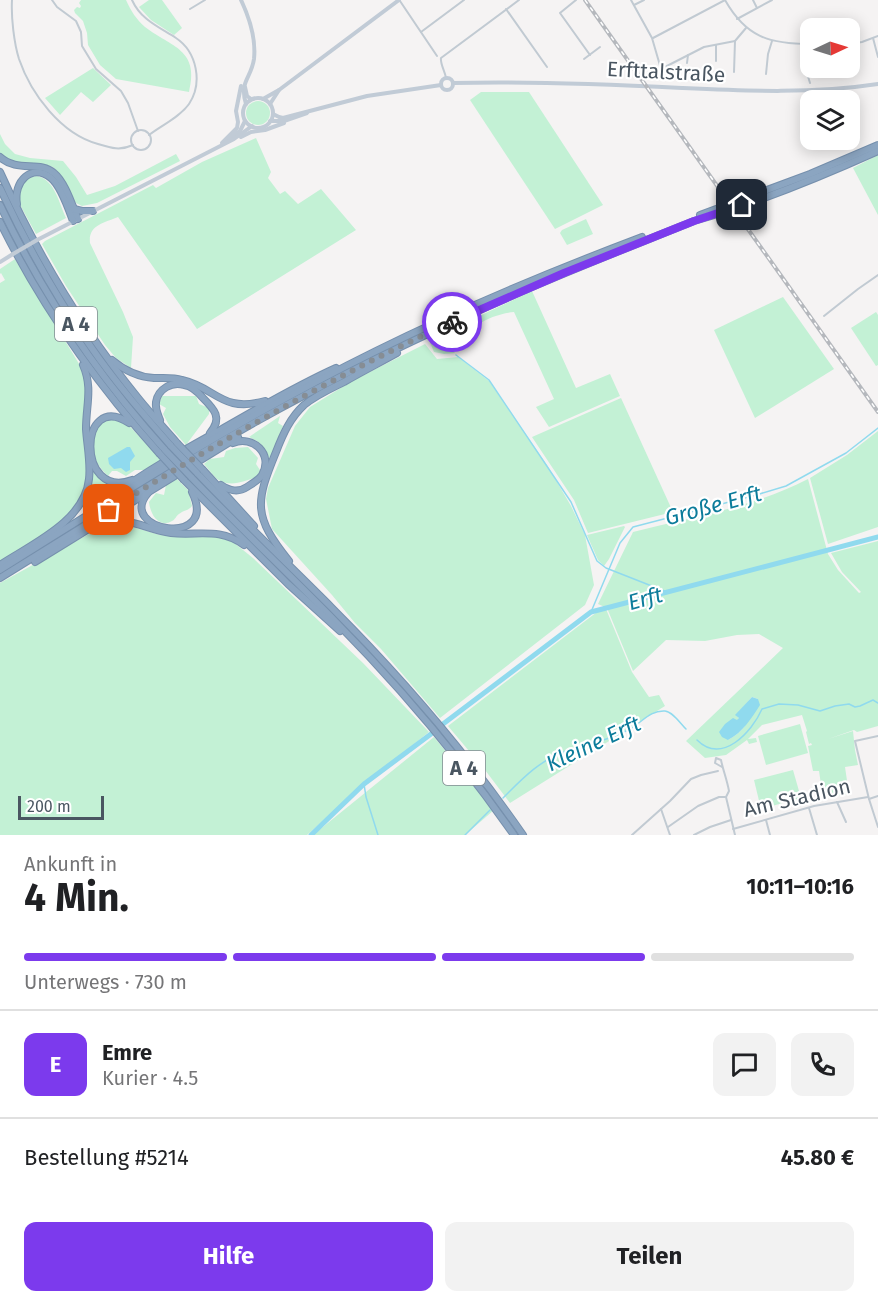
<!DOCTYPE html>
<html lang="de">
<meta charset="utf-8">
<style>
:root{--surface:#fff;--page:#f2f2f2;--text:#202124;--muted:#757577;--line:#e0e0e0;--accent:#7c3aed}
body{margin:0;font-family:"Fira Sans",sans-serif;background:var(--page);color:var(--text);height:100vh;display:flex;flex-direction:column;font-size:22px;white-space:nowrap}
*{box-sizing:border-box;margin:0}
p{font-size:20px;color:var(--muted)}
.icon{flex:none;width:33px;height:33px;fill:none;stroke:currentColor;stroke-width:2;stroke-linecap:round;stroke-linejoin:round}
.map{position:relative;height:835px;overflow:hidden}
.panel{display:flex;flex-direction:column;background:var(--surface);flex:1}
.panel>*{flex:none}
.needle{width:39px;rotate:86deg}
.buttons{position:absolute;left:800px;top:18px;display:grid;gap:12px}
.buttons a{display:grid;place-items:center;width:60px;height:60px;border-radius:12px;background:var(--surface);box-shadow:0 3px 15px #0003;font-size:30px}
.scale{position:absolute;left:18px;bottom:15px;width:86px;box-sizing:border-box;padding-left:6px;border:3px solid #4a5661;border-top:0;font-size:16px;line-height:21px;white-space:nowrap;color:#4a5661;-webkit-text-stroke:4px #fff;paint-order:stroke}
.pin{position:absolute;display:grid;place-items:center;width:51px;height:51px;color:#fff;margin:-26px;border-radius:12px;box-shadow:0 3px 9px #0006}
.courier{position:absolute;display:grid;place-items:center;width:60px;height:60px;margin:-30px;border:4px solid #7c3aed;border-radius:50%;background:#fff;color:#222;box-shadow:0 2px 8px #0007}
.overview em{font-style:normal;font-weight:700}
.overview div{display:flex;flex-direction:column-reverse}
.overview{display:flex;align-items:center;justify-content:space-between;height:102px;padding:0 24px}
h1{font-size:39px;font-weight:700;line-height:45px}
.bar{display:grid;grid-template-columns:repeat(4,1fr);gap:9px 6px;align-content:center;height:72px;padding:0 24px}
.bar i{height:8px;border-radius:4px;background:var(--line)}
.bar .active{background:var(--accent)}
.bar p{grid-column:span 4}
.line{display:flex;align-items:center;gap:15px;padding:0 24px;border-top:2px solid var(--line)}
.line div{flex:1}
.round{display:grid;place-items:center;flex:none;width:63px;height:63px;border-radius:12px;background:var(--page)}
.primary-button{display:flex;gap:12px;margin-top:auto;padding:12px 24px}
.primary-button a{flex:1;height:69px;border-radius:12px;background:var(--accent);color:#fff;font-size:24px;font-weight:700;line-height:69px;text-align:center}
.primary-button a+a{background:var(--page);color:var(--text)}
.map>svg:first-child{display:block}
.green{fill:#c3f1d5;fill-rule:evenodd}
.water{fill:#90daee}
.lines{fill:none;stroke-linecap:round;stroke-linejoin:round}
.stream{stroke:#90daee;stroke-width:1.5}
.river{stroke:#90daee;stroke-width:5}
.highway-casing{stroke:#7690ad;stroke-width:8}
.street{stroke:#c1cad2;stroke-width:2}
.secondary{stroke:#c1cbd6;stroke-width:4}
.highway{stroke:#8ba5c1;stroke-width:6}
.rail-casing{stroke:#b5b8bd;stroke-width:4}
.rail{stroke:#fff;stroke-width:1.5;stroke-dasharray:4.5;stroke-linecap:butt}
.highway-bridge-casing{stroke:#7690ad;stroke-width:8;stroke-linecap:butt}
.secondary-bridge{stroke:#c1cbd6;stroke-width:4}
.highway-bridge{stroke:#8ba5c1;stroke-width:6}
.done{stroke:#868d94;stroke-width:6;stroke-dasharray:0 10.8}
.route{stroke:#7c3aed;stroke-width:8}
.labels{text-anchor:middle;stroke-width:4.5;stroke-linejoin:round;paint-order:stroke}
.shield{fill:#fff;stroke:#808990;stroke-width:1.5}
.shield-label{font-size:20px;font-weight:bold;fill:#4a5661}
.street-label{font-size:21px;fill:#4a5661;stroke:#fff}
.water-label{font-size:22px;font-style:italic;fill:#0c7c9b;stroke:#fff}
</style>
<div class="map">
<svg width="878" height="835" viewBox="0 0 878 835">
<rect width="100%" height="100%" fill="#f5f3f3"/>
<g class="green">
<path d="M81 0H126C131 11 136 19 145 27 171 47 200 49 189 92L116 79 100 65 88 45 87 33 83 21 75 13 74 10 77 7 80 8 81 6 79 3Z"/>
<polygon points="149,0 162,0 182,28 174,35 151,20 139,7"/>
<polygon points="93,68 111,85 93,102 81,92 60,115 45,98"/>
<polygon points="481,92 529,92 603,205 555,229 470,100"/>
<circle cx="258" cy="113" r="12"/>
<polygon points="0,134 5,144 15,154 30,158 63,161 76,177 87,195 115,186 176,154 180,161 97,203 82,206 76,203 60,174 53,167 43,165 14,163 0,153"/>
<path d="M256 138 271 172 268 178 280 194 285 191 298 204 321 189 356 230 197 329 118 217C104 223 88 225 90 243L123 312 133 337 131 368 116 358 105 345 66 286 42 244 45 241 153 185 156 188 202 162Z"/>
<polygon points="878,155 878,215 853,168"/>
<path d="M37 176C55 180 59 203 66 218L36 234 19 203 18 193 25 180 30 177Z"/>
<polygon points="586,219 593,234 567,245 560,233 562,230"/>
<polygon points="15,259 81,367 85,377 88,476 79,505 58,525 0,562 0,283 5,280 1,273 0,274 0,269"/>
<path d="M532 291 576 388 610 374 620 396 549 427 536 407 554 399 514 312C486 315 471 329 449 345L455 353 444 354 434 352 429 340Z"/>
<polygon points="783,297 834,369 755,418 714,330"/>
<polygon points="876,312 878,315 878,365 876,366 851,328"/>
<polygon points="425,344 437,359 458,357 489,381 547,465 571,506 585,535 594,585 585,605 440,718 381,649 355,623 332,595 272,529 266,499 268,488 295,426 310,407 352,381"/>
<polygon points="162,396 196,396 199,404 209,408 209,414 186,445 170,427 163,414 166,408 159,404"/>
<polygon points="621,398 673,512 588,533 574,500 532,437"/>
<path d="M280 416 278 423 283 426 270 458 268 457C264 446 259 441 249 437Z"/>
<path d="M116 419 124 420 161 460 144 470H135L126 476 117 471H112L108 476C91 460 93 450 95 428L104 420Z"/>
<polygon points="878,431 878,527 828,544 810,478 847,455"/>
<path d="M248 447 258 458 256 464 260 470 257 477C245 481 230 488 217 479 212 475 208 468 204 464L210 459 224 457 226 451 235 448Z"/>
<polygon points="94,470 100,479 109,486 111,488 105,497 93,504 89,499 92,486 92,471"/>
<path d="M176 478 188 490 192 506C188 511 184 510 179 514 176 516 175 520 172 521 158 529 150 513 149 502L156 493 164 495 166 485Z"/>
<path d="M808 479 828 554 838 570 859 593 861 592 842 572 831 553 878 541V726L857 732 854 730 828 739 853 731 855 750 858 765 845 767 849 794 823 798 819 771H813L808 746 812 745 811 743 809 744 806 732 807 731 802 715 762 725 748 739 756 738 757 742 749 744 747 740 726 755 705 758 686 741 783 648 759 634 737 635 705 641 666 640 633 671 607 608 598 604 633 532C692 517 754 507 808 479ZM752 697 758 699C750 717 747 730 728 740L739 718 736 715Z"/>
<polygon points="123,525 133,527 160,535 221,537 233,542 253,558 363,663 429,732 364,784 307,835 0,835 0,583 98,529 109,526"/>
<polygon points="624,526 625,527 609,559 604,566 598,560 587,535"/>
<polygon points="606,609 632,672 649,697 659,695 665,706 510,803 485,770 448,726 597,612"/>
<polygon points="800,724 808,753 766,765 758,736"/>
<polygon points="434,737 494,810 465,835 313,835"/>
<polygon points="793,770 801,798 761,809 754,780"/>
</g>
<g class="water">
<polygon points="127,447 130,447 135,456 130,462 130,470 126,472 121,468 114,469 109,464 108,458"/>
<path d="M752 697 758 699 760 705C751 719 743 732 728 740L722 737 719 732 725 724 733 718 737 720 739 718 735 715Z"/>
</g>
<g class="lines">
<g class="stream">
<polyline points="456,355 489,380 571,502 597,561 606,568 667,592"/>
<polyline points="591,612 620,543 633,527 756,495 786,486 846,453 878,428"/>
<path d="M697 740C722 765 752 732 762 709L779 704 798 705 820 711 835 706 849 704 855 707 860 706 873 700 878 703"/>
<polyline points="364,784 366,797 378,835"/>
<path d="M503 798C522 779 540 760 566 751 587 744 608 741 628 730 641 724 649 710 665 711 673 712 680 723 686 729"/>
<polyline points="465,835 490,810"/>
</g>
<g class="river">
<polyline points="443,724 591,612 878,537"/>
<polyline points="311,835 364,784 431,734"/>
</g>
<defs>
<g id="highway">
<path d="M0 157C18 173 39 160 54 173 65 182 72 205 78 219"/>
<path d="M0 172C36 252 82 329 138 398 150 413 164 428 177 443"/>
<path d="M0 188C26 244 56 297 91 347 115 382 143 414 171 446"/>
<path d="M17 204C13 181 32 163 51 178 61 186 69 210 73 221"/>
<path d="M0 205C42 294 99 377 165 450"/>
<polyline points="74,209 82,211 93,211"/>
<polyline points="700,215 810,174 878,145"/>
<path d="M0 222C42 307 96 383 159 453"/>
<path d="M112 360C125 371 138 377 154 378 164 378 173 377 182 380 217 388 221 413 265 401"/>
<path d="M160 420C158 415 155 409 156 402 158 389 172 381 184 385 192 386 198 392 203 398 214 409 223 418 210 433"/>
<path d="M129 423C78 389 76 501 132 480"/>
<path d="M190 460C292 398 400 345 509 297 570 270 632 246 694 221 757 203 818 178 878 151"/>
<polyline points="203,470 254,526"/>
<path d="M197 473C241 519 287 563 332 608 402 678 467 754 523 835"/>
<path d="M191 477C238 526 288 573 336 622 401 688 461 759 514 835"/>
<polyline points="184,480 288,584 340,631"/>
<path d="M221 485C230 491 238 493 247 487 253 483 259 480 262 475 274 454 253 435 233 443"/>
<path d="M148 493C115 531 220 549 192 492"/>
<path d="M115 494C149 469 186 449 222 429 259 408 296 386 336 368"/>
<path d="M97 526C131 515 140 528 171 533 198 536 219 527 244 545"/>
<path d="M289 561C253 516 255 503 276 452 283 434 290 418 304 405 316 395 330 389 344 382 361 372 379 363 397 353"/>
<polyline points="35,562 238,437"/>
<path d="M0 565C32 544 85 521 89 479 91 463 87 445 86 429 86 405 93 388 83 365"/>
<path d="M0 570C122 493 246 415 376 351 463 308 552 271 642 237"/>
<polyline points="0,578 179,467"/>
</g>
</defs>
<use href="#highway" class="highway-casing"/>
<g class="street">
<path d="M12 0C11 17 14 43 19 59 31 94 61 134 98 144 111 148 120 151 133 145"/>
<polyline points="52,0 57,7 76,21 81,32 82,46 93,64 96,69 121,91 128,103 138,131"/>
<path d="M132 0C141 20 159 27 176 38 197 52 203 83 189 104 180 117 162 125 149 135"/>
<polyline points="576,0 560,13 590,55"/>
<polyline points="631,0 652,38 661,69 704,47 735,41 746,28"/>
<path d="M725 0C746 37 769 44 810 44"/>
<polyline points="753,0 757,8"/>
<polyline points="400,1 437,56"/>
<polyline points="634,5 644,0"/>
<polyline points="190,9 205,0"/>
<polyline points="506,9 547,67"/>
<polyline points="737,19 772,0"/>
<polyline points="421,32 464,0"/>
<polyline points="653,38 725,0"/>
<polyline points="873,38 878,57"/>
<polyline points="802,44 802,57 810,83"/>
<polyline points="849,44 862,42 878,36"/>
<polyline points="584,59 600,47"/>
<polyline points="716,61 716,45"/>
<polyline points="687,63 688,55"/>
<polyline points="843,68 845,77"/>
<polyline points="734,72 735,41"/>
<polyline points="766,74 768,54 772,41"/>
<path d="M446 78C445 71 440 64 441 58L519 0"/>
<circle cx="141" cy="140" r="10"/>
<polyline points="824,316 858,289 878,275"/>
<polyline points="878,736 855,741 869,799 878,827"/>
<path d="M722 767 715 763 716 758 721 760C723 770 727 780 729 791L726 797 735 835"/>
<polyline points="869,799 878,796"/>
<polyline points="837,802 846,822"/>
<polyline points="809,808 817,835"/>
<polyline points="661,809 670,835"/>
<polyline points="766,820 770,835"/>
<polyline points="668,827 698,806 719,797 725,797"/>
<polyline points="733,829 814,806 868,797"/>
<polyline points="632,835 670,801 691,779 701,775 718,771"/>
<polyline points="694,835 710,827 731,820"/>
</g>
<g class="secondary">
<path d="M241 0C249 17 256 40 254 59 251 79 239 81 246 104"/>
<circle cx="447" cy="84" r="6"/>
<path d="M453 83C529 81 605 84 682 88 748 91 813 94 878 84"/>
<polyline points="245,87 247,96 251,99"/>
<circle cx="258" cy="113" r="15"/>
<polyline points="263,99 279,90 399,0"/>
<polyline points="270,104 279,90"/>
<polyline points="273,114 279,117 283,118 367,96 441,85"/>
<polyline points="270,121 284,121 307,113"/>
<polyline points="241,137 251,132 265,130 284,123"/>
<polyline points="228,139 240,131 245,121"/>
<polyline points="222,143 237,128 238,122 236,111 241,86"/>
<polyline points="37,240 234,139 252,126"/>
<polyline points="0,262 13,254"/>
</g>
<use href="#highway" class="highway"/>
<defs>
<polyline id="rail" points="585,0 878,412"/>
</defs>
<use href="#rail" class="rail-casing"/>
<use href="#rail" class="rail"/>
<defs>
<g id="highway-bridge">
<polyline points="177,443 203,470"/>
<polyline points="171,446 197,473"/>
<polyline points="165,450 191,477"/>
<polyline points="159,453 184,480"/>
</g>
</defs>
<use href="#highway-bridge" class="highway-bridge-casing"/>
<polyline class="secondary-bridge" points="13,254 37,240"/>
<use href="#highway-bridge" class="highway-bridge"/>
</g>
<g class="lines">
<path class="done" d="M109 510C220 441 334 376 452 322"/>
<polyline class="route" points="452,322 564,273 694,221 742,205"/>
</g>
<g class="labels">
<g class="shield">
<rect x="55" y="307" width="42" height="34" rx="4.5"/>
<rect x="443" y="751" width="42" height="34" rx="4.5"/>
</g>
<g class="shield-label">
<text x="76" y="331">A 4</text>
<text x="464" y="775">A 4</text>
</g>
<g class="street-label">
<text transform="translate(666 72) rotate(3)" y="7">Erfttalstraße</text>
<text transform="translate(797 798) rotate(-13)" y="7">Am Stadion</text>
</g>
<g class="water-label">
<text transform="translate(713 505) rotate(-15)" y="8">Große Erft</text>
<text transform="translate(645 598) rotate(-15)" y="8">Erft</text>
<text transform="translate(593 743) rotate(-25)" y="8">Kleine Erft</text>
</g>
</g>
</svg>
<div class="buttons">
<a><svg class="needle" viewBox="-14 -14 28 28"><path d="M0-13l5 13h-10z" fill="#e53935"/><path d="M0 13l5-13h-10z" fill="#757577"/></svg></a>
<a><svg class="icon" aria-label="layers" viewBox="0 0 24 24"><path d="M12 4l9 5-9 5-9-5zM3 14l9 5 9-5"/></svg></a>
</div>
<div class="scale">200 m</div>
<div class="pin" style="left:109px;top:510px;background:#ea580c"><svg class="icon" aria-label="bag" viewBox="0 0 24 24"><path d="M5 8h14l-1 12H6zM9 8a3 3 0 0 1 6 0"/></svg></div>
<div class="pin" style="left:742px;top:205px;background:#1f2937"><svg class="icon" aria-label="home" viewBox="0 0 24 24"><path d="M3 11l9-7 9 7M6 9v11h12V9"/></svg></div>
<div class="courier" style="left:452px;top:322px"><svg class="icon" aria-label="bike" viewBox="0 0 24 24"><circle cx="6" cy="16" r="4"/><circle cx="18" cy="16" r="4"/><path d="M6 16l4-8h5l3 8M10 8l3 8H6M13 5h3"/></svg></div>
</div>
<section class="panel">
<div class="overview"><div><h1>4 Min.</h1><p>Ankunft in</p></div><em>10:11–10:16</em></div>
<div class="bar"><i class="active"></i><i class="active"></i><i class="active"></i><i></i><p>Unterwegs · 730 m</p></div>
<div class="line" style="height:108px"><b class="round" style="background:var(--accent);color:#fff">E</b><div><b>Emre</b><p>Kurier · 4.5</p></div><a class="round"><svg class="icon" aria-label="chat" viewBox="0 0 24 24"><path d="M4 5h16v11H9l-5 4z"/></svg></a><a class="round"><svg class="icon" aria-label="phone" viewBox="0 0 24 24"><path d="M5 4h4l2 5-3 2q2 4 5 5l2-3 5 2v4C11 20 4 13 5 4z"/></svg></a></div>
<div class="line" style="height:78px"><div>Bestellung #5214</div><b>45.80 €</b></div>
<div class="primary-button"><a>Hilfe</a><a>Teilen</a></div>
</section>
